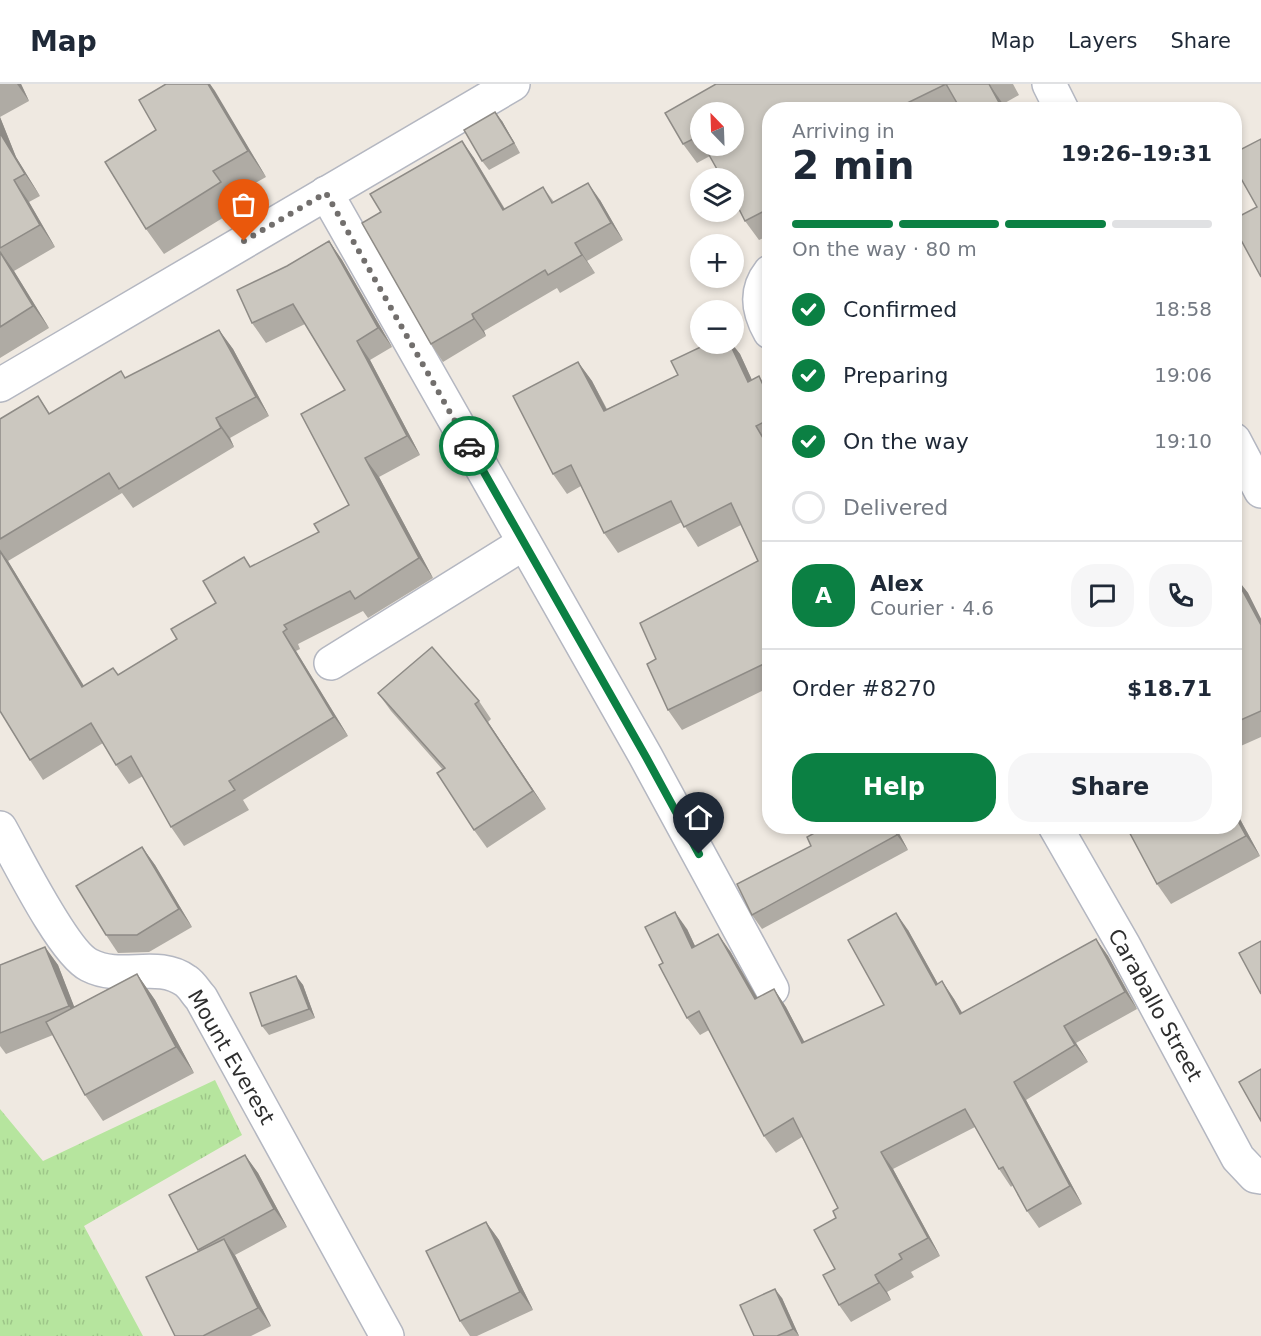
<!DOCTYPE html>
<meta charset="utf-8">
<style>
:root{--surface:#fff;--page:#f6f6f7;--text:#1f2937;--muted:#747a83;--line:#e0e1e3;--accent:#0b8043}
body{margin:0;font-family:"DejaVu Sans",sans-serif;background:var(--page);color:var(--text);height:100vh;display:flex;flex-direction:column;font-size:22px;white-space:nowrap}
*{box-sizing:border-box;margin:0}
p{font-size:20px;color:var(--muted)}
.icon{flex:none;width:33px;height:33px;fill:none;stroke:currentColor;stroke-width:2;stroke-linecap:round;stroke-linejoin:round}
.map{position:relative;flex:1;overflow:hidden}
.sheet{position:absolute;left:762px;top:18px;width:480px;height:732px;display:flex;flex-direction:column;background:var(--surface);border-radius:24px;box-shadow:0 3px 9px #0003}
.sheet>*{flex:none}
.needle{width:39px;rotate:337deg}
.tools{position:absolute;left:690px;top:18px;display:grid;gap:12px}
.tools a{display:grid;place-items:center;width:54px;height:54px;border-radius:50%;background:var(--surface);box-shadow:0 3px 9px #0003;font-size:30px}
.pin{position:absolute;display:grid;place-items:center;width:51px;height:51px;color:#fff;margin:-62px -26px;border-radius:50% 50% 50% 0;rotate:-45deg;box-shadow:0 0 6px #0007}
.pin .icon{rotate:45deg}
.courier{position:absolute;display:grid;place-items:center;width:60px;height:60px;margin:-30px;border:4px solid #0b8043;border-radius:50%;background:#fff;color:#222;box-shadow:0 2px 8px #0007}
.summary em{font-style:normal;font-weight:700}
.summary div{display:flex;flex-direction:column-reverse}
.summary{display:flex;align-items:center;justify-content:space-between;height:102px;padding:0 30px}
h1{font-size:39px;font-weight:700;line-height:45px}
.bar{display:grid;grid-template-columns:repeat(4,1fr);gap:9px 6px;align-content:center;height:72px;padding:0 30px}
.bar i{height:8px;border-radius:4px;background:var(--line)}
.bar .active{background:var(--accent)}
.bar p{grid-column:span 4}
.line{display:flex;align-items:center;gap:15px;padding:0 30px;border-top:2px solid var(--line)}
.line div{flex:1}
.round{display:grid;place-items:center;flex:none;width:63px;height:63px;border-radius:24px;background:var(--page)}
ol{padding:0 30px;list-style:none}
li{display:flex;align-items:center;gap:18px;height:66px}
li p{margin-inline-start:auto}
li .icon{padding:6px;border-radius:50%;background:var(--accent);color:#fff;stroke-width:4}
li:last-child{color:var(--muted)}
li i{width:33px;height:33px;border:3px solid var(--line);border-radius:50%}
.action{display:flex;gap:12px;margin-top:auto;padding:12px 30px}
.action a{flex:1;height:69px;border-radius:24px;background:var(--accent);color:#fff;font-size:24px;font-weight:700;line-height:69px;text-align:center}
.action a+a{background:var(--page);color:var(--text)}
header{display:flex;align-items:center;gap:36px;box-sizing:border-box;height:84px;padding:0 30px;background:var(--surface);border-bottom:2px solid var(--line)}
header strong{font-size:28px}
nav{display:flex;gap:33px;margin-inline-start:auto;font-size:21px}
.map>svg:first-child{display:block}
.park{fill:url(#park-tufts)}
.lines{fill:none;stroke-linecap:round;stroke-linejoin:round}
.street-casing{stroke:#b4b7c1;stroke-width:36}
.street{stroke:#fff;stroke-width:33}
.wall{fill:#afaba4;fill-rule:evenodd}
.shaded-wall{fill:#8e8b86}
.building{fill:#cbc7bf;stroke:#8e8b86;stroke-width:1.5}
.done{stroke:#726f6d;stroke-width:6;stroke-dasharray:0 10.8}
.route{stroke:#0b8043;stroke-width:8}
.labels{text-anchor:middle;stroke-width:5;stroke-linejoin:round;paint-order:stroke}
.street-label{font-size:21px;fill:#2e2e2e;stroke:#fff}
</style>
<header>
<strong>Map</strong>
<nav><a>Map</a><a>Layers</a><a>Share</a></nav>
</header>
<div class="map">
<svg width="1261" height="1252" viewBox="0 0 1261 1252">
<defs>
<pattern id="park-tufts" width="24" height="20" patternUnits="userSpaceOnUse" patternTransform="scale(1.5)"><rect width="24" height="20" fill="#b6e59e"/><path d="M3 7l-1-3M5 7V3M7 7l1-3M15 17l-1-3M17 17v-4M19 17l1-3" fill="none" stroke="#9dc588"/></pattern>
</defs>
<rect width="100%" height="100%" fill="#efe9e1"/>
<polygon class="park" points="215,996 242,1051 84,1142 143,1252 0,1252 0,1025 43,1077"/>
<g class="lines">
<defs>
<g id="street">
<polyline points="1049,0 1062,26"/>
<polyline points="326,109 646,673 772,905"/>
<path d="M770 188C755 207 758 227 770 248"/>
<polyline points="0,301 513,0"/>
<polyline points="1234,356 1261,407"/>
<polyline points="331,579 524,459"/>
<polyline points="1055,742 1124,862 1238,1074 1255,1092 1261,1093"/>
<path d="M0 744C17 774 63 868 89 881 122 898 157 876 186 897 192 901 196 909 201 914L387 1252"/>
</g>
</defs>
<use href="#street" class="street-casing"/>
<use href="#street" class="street"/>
</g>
<g class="wall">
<polygon points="0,0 21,0 29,17 0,33 16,73 40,112 29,118 55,163 14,187 49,244 0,274"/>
<polygon points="166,0 210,0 266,93 231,113 239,124 164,170 146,145 156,46"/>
<path d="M716 0H1013L1019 11 1003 20 1006 26H961L958 21 948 26H770V151L759 156 745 137 710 72 697 79 683 60ZM700 28 734 62H700Z"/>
<polygon points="502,37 520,69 489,86 482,77"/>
<polygon points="462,57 474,74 505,125 543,103 554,118 600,116 623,156 587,177 595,189 560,209 557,204 484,247 486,252 443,278 431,260 381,128"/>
<polygon points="329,157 342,176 392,263 370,276 420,371 379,393 433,494 368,534 363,527 298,560 300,565 296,567 348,652 243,716 249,726 184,762 171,743 143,692 129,700 116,681 103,659 43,696 30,676 0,627 0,335 38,312 50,330 125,294 219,246 233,265 269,332 230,354 234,363 133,424 122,409 8,477 84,602 113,584 118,591 177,555 216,519 244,473 251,483 319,448 349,421 345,306 305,240 266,259 252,239 287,182"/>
<polygon points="707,260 732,260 740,270 752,296 759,292 764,300 770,297 770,603 682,646 668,626 656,575 758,477 741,441 698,463 682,438 618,469 604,449 581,402 567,410 553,390 578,278 592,297 607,325 678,291"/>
<polygon points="1234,491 1248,509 1261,535 1261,653 1234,665"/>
<polygon points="378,609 479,617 491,635 488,638 546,725 487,764 474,746 443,686 391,627"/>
<polygon points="1234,724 1260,772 1171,820 1157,800"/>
<polygon points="827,742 895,742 908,766 762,845 752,831"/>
<polygon points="142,763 155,781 192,843 149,868 118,869 106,851"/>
<polygon points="687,845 695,862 730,867 757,914 774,905 786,923 804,958 884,921 908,846 938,900 942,897 954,915 962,929 1096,855 1108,872 1137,925 1076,959 1088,978 1026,1016 1082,1120 1039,1144 1027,1127 1013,1101 1011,1103 999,1085 975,1043 893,1085 940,1172 911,1188 914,1193 887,1208 891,1216 851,1238 839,1221 835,1185 836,1134 838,1124 802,1053 776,1069 764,1052 709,946 700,951 687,934 663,879"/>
<polygon points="45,863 58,881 74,923 137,890 155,916 194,989 103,1037 85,1011 53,951 6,970 0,962 0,881"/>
<polygon points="296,892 303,901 315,934 269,951 262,942"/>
<polygon points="245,1071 258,1089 287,1143 235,1171 271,1242 251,1252 175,1252 199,1167 169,1111"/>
<polygon points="486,1138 499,1156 533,1226 477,1252 470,1252 460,1237"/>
<polygon points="782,1214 799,1252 754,1252"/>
</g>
<g class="shaded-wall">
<polygon points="17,0 21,0 29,17"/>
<polygon points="208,0 210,0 215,7 266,93 248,67"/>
<polygon points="989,0 1003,20 1006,26 1003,26"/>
<polygon points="495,28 502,37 520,69 514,59"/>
<polygon points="0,33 16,73 40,112 25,90 0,49"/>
<polygon points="462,57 474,74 515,143 503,126"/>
<polygon points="14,96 29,118 55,163 40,141"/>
<polygon points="588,99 600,116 623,156 611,139"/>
<polygon points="329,157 342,176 392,263 378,244"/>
<polygon points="575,159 595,189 582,171"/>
<polygon points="0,167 14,187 49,244 33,222"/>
<polygon points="472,230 484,247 486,252 474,235"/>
<polygon points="219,246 233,265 269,332 256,313"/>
<polygon points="357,257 370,276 420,371 407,352"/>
<polygon points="730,260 732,260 740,270 762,318 748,298"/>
<polygon points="578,278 592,297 617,346 604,327"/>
<polygon points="216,334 230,354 234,363 221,344"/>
<polygon points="756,342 769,361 770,366"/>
<polygon points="365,374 379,393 433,494 419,474"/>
<polygon points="0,466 8,477 96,622 82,603"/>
<polygon points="1234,491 1248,509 1261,535 1261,541"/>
<polygon points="283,548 296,567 348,652 334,633"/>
<polygon points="475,620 488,638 546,725 533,707"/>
<polygon points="1234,724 1260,772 1246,752 1234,730"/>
<polygon points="893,742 895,742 908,766 897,751"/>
<polygon points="142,763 155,781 192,843 179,825"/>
<polygon points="675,828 687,845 704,881 692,864"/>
<polygon points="896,829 908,846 948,918 936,901"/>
<polygon points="718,850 730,867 768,932 755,915"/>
<polygon points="1096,855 1108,872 1137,925 1125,908"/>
<polygon points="45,863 58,881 81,940 69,922"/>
<polygon points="137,890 155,916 194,989 176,963"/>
<polygon points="296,892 303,901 315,934 309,925"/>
<polygon points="942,897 954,915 973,947 960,930"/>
<polygon points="774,905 786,923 814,976 802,959"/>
<polygon points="1064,942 1076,959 1088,978 1075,961"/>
<polygon points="1014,998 1026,1016 1082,1120 1070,1102"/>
<polygon points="881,1068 893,1085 940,1172 928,1154"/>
<polygon points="245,1071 258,1089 287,1143 274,1125"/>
<polygon points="486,1138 499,1156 533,1226 520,1208"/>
<polygon points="224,1155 236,1173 271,1242 258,1224"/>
<polygon points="875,1191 887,1208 891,1216 879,1199"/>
<polygon points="775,1205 782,1214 799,1252 793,1245"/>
</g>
<g class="building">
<polygon points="166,0 208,0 248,67 213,87 221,98 146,145 105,78 156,46 139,16"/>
<polygon points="716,0 990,0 989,0 1003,26 961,26 946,0 893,26 770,26 770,124 745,137 734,115 734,94 722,94 704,62 734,62 734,28 700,28 700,55 699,52 683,60 665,29"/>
<polygon points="495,28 514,59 482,77 464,46"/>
<polygon points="0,49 25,90 14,96 40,141 0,164"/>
<polygon points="1261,55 1261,193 1234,143 1234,135 1257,123 1234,82 1234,69"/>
<polygon points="462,57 503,126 543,103 552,119 588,99 611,139 575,159 582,171 548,191 545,186 472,230 474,235 431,260 362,139 381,128 370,110"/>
<polygon points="329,157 378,244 357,257 407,352 365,374 419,474 355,515 350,507 284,541 287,545 283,548 334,633 229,697 235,706 171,743 131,672 116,681 91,639 30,676 0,627 0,467 82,603 113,584 118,591 177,555 171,545 216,519 203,497 244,473 250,483 319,448 314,440 349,421 301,330 345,306 293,220 252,239 237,206 287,182"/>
<polygon points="0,168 33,222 0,243"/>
<polygon points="219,246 256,313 216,334 221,344 119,405 109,389 0,455 0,335 38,312 49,330 121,287 125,294"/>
<polygon points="707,260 730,260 748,298 759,292 763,301 770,297 770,335 756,342 770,366 770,577 668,626 647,580 656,575 640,539 758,477 731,419 684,443 671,417 604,449 571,381 553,390 513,312 578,278 604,327 678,291 671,277"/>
<polygon points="1234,491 1261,541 1261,627 1234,639"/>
<polygon points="432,563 479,617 475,620 533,707 474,746 437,689 445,684 378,609"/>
<polygon points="1234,730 1246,752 1157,800 1126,742 1234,742"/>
<polygon points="827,742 893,742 897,751 752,831 737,800 811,762 807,753"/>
<polygon points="142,763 179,825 137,851 106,851 76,802"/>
<polygon points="675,828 692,864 718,850 755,915 774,905 802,959 884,921 848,856 896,829 936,901 942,897 960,930 1096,855 1125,908 1064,942 1075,961 1014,998 1070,1102 1027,1127 1003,1083 999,1085 965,1025 881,1068 928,1154 899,1170 902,1175 875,1191 879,1199 839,1221 823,1191 835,1185 814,1146 836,1134 833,1127 838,1124 793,1034 764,1052 699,927 687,934 659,881 663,879 645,843"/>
<polygon points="1261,857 1261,910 1239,869"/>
<polygon points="45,863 69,922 0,949 0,881"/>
<polygon points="137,890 176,963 85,1011 46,938"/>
<polygon points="296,892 309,925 262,942 250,909"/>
<polygon points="1261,985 1261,1037 1239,998"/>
<polygon points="245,1071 274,1125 198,1166 169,1111"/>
<polygon points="486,1138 520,1208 460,1237 426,1167"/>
<polygon points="224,1155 258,1224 203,1252 175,1252 146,1193"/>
<polygon points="775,1205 793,1245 777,1252 754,1252 740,1221"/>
</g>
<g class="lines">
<polyline class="done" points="244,157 326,109 469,362"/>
<polyline class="route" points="469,362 646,673 699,770"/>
</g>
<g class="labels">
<g class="street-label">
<text transform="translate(1155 921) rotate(61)" y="7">Caraballo Street</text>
<text transform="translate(231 973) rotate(60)" y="7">Mount Everest</text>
</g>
</g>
</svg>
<div class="tools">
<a><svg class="needle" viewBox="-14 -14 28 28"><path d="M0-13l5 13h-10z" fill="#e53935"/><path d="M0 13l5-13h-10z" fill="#747a83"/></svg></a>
<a><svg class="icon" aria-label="layers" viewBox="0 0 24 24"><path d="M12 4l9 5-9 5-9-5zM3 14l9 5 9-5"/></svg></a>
<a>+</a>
<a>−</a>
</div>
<div class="pin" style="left:244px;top:157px;background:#ea580c"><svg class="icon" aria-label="bag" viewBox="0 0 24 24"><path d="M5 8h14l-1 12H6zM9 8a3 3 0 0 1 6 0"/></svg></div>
<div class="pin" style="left:699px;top:770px;background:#1f2937"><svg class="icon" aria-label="home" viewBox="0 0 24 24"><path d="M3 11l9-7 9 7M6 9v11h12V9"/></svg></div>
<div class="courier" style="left:469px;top:362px"><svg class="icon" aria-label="car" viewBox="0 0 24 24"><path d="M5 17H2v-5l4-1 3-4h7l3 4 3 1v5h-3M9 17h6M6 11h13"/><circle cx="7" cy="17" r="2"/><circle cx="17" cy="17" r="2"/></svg></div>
<section class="sheet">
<div class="summary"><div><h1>2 min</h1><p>Arriving in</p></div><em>19:26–19:31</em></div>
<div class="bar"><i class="active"></i><i class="active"></i><i class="active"></i><i></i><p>On the way · 80 m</p></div>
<ol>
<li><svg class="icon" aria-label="check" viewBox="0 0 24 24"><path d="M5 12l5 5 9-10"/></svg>Confirmed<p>18:58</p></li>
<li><svg class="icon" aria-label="check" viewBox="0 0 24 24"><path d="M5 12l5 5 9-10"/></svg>Preparing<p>19:06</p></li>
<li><svg class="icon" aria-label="check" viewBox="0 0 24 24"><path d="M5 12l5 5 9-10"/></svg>On the way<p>19:10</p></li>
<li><i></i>Delivered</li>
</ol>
<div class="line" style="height:108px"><b class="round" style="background:var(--accent);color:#fff">A</b><div><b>Alex</b><p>Courier · 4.6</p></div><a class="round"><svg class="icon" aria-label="chat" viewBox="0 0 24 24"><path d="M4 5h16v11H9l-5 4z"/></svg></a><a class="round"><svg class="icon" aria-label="phone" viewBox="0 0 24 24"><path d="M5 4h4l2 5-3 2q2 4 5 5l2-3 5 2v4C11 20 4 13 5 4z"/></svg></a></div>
<div class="line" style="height:78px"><div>Order #8270</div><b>$18.71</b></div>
<div class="action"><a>Help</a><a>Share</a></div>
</section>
</div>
